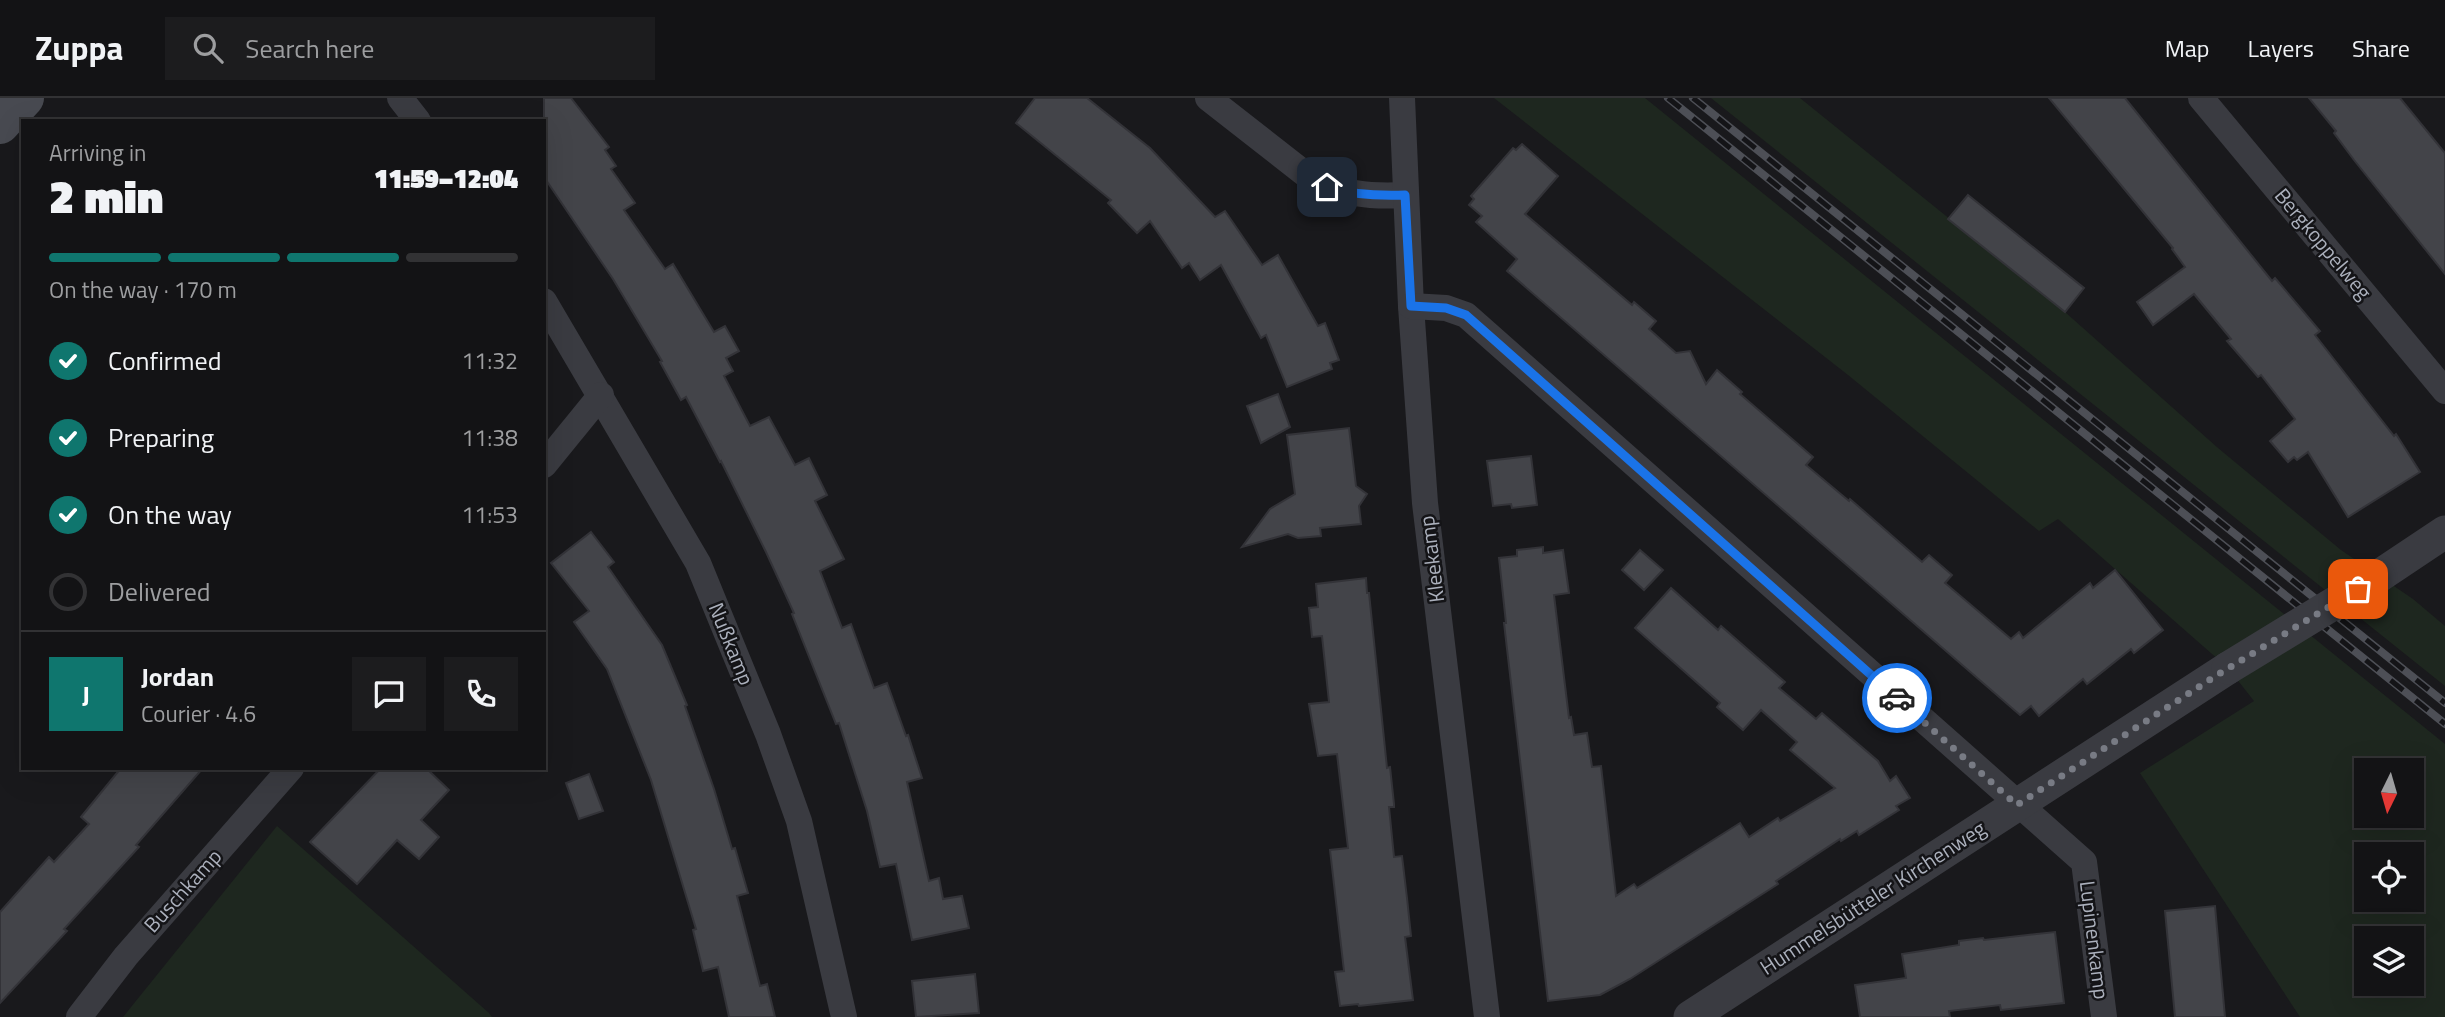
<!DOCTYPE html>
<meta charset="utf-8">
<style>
:root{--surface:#131315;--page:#1c1c1e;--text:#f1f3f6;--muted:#9d9ea0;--line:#323234;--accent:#0f766e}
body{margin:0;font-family:"Titillium Web",sans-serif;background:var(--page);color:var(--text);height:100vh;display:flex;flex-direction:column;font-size:26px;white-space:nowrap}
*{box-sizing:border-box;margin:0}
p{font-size:23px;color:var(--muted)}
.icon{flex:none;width:38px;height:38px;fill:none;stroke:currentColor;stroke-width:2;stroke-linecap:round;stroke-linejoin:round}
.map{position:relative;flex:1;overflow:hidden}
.sheet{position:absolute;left:21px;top:21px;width:525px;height:651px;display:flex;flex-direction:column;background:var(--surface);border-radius:0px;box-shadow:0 7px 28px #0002,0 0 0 2px var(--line)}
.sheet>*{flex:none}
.needle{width:46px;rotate:185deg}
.buttons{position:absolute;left:2354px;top:660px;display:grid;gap:14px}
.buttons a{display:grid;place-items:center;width:70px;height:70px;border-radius:0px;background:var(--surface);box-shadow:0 7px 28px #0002,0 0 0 2px var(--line);font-size:35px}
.pin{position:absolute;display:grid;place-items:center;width:60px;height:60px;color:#fff;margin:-30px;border-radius:14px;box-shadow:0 4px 10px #0006}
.courier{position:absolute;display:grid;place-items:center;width:70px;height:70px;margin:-35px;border:5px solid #1a73e8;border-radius:50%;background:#fff;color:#222;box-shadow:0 2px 9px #0007}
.headline em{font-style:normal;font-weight:800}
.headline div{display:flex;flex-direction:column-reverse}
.headline{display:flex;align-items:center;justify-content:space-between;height:119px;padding:0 28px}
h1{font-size:46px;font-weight:800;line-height:52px}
.bar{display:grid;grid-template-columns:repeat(4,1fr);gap:10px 7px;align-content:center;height:84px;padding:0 28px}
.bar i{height:9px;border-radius:5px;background:var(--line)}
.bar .current{background:var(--accent)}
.bar p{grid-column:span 4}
.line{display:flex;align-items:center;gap:18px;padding:0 28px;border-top:2px solid var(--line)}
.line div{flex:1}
.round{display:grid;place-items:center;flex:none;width:74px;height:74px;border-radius:0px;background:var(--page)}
ol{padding:0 28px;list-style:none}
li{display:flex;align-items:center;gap:21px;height:77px}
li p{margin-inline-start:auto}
li .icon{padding:7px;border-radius:50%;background:var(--accent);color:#fff;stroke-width:4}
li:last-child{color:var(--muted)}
li i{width:38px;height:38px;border:4px solid var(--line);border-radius:50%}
header{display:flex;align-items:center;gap:42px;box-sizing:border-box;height:98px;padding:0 35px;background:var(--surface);border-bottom:2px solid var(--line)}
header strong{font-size:33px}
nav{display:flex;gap:38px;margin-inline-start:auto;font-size:24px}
.search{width:490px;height:63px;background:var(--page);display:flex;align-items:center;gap:18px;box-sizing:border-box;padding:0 24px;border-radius:0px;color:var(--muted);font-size:26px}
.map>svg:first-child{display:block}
.green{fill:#1e271f;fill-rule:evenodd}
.building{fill:#434449;stroke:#333338;stroke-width:2}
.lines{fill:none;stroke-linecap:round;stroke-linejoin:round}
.minor{stroke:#3a3b41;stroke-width:26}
.tertiary{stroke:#3a3b41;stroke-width:33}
.secondary{stroke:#484a51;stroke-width:38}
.rail-casing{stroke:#4d4f56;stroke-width:8}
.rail{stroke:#141417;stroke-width:5;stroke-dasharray:16;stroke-linecap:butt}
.tertiary-bridge{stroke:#3a3b41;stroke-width:33}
.done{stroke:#787b84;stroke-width:7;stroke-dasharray:0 12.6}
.route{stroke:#1a73e8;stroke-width:9}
.labels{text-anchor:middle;stroke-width:5;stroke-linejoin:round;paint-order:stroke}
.street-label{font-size:21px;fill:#abb0bc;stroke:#141417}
</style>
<header>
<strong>Zuppa</strong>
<div class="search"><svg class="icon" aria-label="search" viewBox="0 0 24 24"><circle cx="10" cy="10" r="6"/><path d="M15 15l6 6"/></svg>Search here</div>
<nav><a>Map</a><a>Layers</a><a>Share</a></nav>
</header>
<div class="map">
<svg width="2445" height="919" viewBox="0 0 2445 919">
<rect width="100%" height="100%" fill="#19191c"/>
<g class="green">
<path d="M1494 0H1645L2445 646V919H2300L2140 675 2254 603 2228 570 2058 421 2039 433 1848 277ZM2366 672H2412V718H2366ZM2366 756H2412V802H2366ZM2366 840H2412V886H2366Z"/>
<polygon points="1711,0 1800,0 2065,214 2218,350 2341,452 2413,501 2445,528 2445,588"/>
<polygon points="277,728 489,915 492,919 123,919"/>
</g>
<g class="building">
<polygon points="544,0 571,0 609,49 605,52 616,68 611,71 635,105 624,112 665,171 673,166 714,234 725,228 739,253 726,260 733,273 724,278 750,328 769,319 795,367 809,360 827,397 815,403 844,461 820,473 842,530 851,526 874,590 887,585 906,638 908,637 922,680 907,684 929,783 939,780 943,801 962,798 969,830 912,842 896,766 880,769 867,713 839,625 836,626 792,516 794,515 766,454 721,363 720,364 686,299 681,302 660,264 662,263 613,181 544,79"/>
<polygon points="1035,0 1087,0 1150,50 1215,119 1225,113 1262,167 1278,157 1318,228 1325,225 1339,262 1330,265 1332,271 1287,289 1266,237 1261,240 1221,167 1200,182 1189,165 1182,170 1150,123 1137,135 1108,105 1111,102 1016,25"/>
<polygon points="2049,0 2125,0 2272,183 2275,180 2320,233 2315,237 2394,338 2396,336 2420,374 2348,419 2308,354 2297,362 2294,359 2288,364 2270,343 2295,321 2261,277 2258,279 2227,243 2231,241 2194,196 2153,227 2137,204 2185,169 2172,151 2173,150"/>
<polygon points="2309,0 2400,0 2445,55 2445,176 2354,62 2334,35 2336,33"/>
<polygon points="1522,46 1558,78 1525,116 1632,207 1634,204 1656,223 1649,231 1676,255 1690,253 1706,286 1717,272 1742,294 1740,296 1813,359 1806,367 1849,403 1850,401 1922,464 1929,457 1952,477 1945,485 2011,541 2019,534 2023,540 2090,485 2093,490 2115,472 2163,532 2134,555 2131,551 2087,586 2083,581 2039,618 2031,608 2020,617 1507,173 1517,161 1476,124 1482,118 1469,107 1474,101 1471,98 1513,50 1516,52"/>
<polygon points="1968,97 2084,190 2065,214 1948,121"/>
<polygon points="1278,296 1290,329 1261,345 1247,308"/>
<polygon points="1349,330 1356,388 1367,396 1359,408 1361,426 1320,430 1321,438 1298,440 1288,436 1242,449 1270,411 1295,396 1287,337"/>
<polygon points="1531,358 1537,407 1512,410 1511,406 1493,408 1487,363"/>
<polygon points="591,434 614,464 608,469 662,547 687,607 685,608 714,691 732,751 735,750 748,795 737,798 760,888 767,886 775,919 729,919 718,869 703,873 693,832 696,831 651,682 607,571 574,524 589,513 551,465"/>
<polygon points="1543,449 1543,455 1563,452 1569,495 1554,497 1569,620 1571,619 1574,637 1587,635 1592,669 1601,668 1616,798 1634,786 1637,790 1740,725 1749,739 1778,720 1780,723 1835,690 1790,652 1797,644 1761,612 1743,632 1717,609 1720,605 1635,530 1671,490 1718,532 1721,528 1785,584 1779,590 1816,621 1822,615 1878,663 1890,683 1896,678 1910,700 1896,708 1899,712 1859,737 1857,733 1841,743 1840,741 1776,783 1778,786 1630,881 1600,897 1548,903 1504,525 1506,525 1499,460 1517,458 1517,452"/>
<polygon points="1640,452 1663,472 1644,492 1622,472"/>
<polygon points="1366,480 1367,495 1369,495 1387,670 1390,669 1394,706 1394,709 1389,709 1394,759 1402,758 1407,800 1411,838 1405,839 1413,902 1359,908 1358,906 1340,908 1335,874 1344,873 1330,752 1348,750 1337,656 1318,658 1309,606 1329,604 1322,538 1312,539 1309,510 1318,509 1316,486"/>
<polygon points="121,670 203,670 136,747 139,749 64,831 67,833 0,905 0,814 49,759 54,764 89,726 81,719"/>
<polygon points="381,670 426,670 449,692 421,722 439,739 419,761 397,742 357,786 310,744"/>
<polygon points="589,676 603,713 579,721 566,685"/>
<polygon points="2215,808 2225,919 2175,919 2165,813"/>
<polygon points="2055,834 2064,905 2001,912 2000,907 1949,913 1950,919 1860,919 1855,887 1906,880 1902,856 1959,847 1959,843 1983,840 1984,842"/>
<polygon points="975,876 979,915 916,919 912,883"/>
</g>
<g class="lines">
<g class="minor">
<polyline points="400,0 418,23"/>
<path d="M1208 0 1309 79C1340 96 1370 99 1405 97"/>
<polyline points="1402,0 1411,208 1425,405 1487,919"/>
<polyline points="2201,0 2445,293"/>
<polyline points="544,203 698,465 768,636 799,723 844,919"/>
<polyline points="1411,208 1446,210 1466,217 2084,764 2104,919"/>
<polyline points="544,367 601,297"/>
<polyline points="79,919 126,858 291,670"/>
</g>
<g class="tertiary">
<polyline points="2379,478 2445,434"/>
<polyline points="1690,919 2228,570"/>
</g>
<polyline class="secondary" points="0,27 25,0"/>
<defs>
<g id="rail">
<polyline points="1668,0 2445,626"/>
<polyline points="1693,0 2445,605"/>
</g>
</defs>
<use href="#rail" class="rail-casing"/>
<use href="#rail" class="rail"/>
<polyline class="tertiary-bridge" points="2228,570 2379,478"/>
</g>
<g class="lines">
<polyline class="done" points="1897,600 2017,707 2214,579 2358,491"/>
<path class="route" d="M1327 89C1353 97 1378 98 1405 97L1411 208 1446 210 1466 217 1897 600"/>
</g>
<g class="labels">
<g class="street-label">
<text transform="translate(2323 146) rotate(50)" y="7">Bergkoppelweg</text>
<text transform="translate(1432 461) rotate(-97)" y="7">Kleekamp</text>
<text transform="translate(731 546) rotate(68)" y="7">Nußkamp</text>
<text transform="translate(183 793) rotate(-48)" y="7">Buschkamp</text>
<text transform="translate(1873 800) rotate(-33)" y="7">Hummelsbütteler Kirchenweg</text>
<text transform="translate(2094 842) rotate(83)" y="7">Lupinenkamp</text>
</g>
</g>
</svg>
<div class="buttons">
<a><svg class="needle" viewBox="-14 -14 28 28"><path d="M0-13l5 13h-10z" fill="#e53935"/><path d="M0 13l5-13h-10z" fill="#9d9ea0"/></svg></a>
<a><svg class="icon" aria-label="locate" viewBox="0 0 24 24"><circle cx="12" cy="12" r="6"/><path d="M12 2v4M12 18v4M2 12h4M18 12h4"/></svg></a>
<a><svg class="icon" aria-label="layers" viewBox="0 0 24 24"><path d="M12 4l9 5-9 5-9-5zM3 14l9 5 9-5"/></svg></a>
</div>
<div class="pin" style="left:2358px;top:491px;background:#ea580c"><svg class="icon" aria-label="bag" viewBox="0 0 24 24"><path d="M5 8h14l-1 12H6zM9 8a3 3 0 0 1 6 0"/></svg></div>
<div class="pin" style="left:1327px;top:89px;background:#1f2937"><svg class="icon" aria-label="home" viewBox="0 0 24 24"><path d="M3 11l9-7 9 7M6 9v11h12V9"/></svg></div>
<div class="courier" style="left:1897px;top:600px"><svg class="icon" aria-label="car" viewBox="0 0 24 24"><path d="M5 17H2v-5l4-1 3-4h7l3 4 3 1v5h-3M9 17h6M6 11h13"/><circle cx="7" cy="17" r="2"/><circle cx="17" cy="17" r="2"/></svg></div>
<section class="sheet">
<div class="headline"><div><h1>2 min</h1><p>Arriving in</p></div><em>11:59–12:04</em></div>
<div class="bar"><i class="current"></i><i class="current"></i><i class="current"></i><i></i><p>On the way · 170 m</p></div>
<ol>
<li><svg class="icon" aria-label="check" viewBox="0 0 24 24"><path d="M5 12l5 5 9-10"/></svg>Confirmed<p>11:32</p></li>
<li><svg class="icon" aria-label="check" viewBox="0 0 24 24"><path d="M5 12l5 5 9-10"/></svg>Preparing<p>11:38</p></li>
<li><svg class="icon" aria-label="check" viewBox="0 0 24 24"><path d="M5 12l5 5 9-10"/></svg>On the way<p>11:53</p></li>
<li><i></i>Delivered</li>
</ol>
<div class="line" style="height:126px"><b class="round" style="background:var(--accent);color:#fff">J</b><div><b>Jordan</b><p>Courier · 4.6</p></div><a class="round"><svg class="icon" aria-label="chat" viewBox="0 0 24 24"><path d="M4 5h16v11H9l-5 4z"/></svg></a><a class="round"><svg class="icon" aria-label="phone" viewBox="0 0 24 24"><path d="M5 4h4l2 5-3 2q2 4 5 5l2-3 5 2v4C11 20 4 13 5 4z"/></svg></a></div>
</section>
</div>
